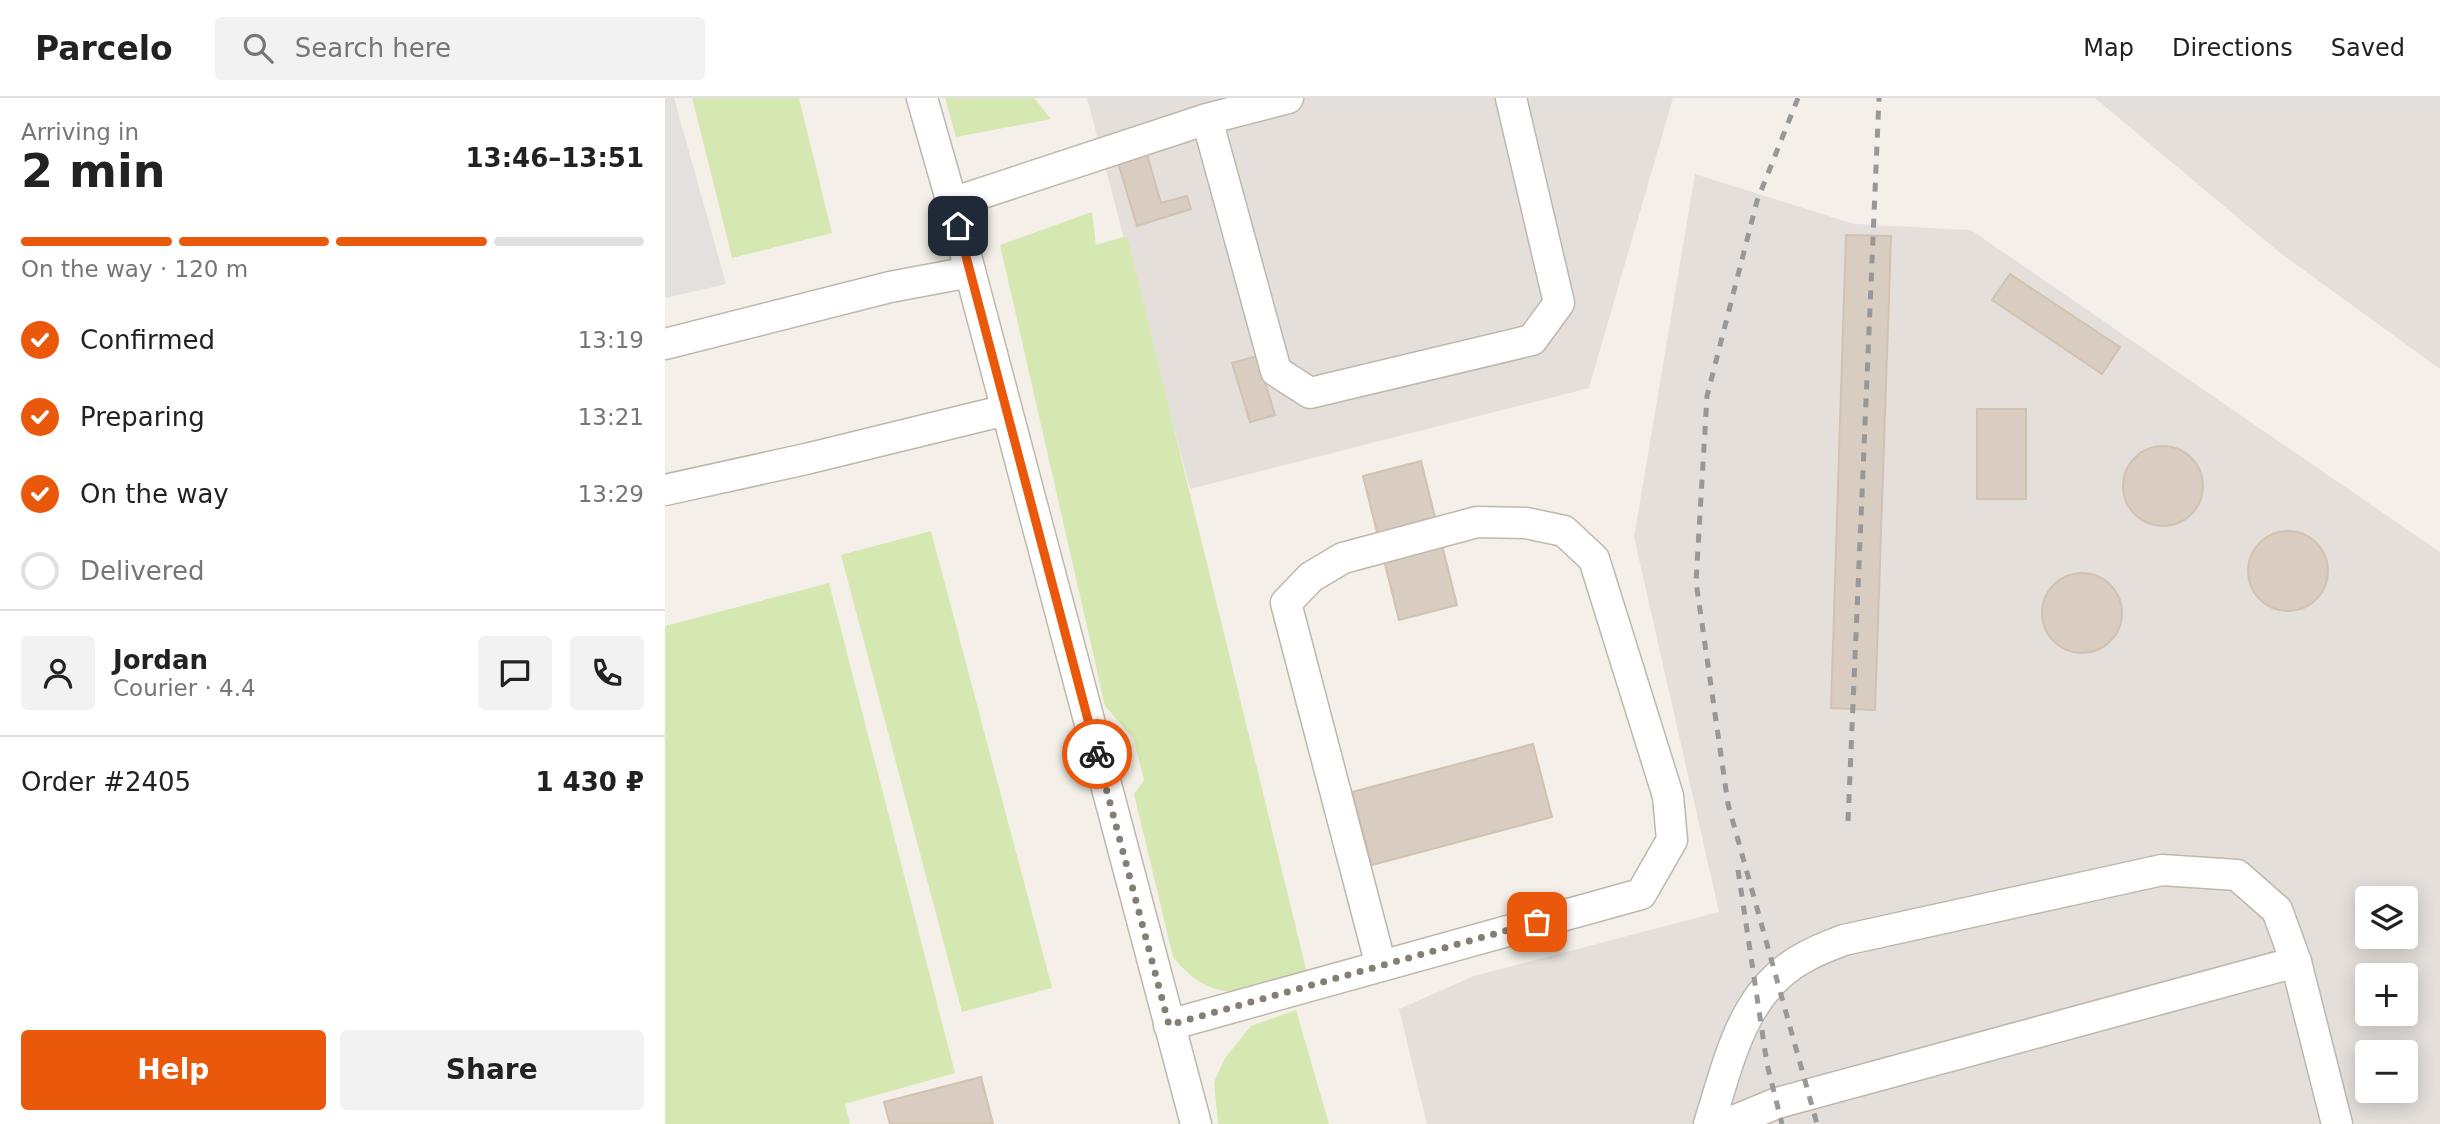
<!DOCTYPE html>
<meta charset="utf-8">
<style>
:root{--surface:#fff;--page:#f2f2f2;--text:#222;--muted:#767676;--line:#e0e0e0;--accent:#ea580c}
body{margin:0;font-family:"DejaVu Sans",sans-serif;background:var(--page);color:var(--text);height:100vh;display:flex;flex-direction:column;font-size:26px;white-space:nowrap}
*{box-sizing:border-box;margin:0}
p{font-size:23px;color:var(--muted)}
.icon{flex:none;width:38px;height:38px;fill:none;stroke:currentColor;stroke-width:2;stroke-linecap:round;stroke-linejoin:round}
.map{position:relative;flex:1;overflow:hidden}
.side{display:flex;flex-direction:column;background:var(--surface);width:665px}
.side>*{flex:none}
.tools{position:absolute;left:1690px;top:788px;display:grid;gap:14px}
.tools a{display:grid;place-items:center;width:63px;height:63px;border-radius:7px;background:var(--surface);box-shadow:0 4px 18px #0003;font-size:35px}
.pin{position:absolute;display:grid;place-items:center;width:60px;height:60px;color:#fff;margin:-30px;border-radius:14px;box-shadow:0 4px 10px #0006}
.courier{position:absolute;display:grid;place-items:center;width:70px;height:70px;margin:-35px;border:5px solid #ea580c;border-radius:50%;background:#fff;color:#222;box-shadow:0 2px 9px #0007}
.summary em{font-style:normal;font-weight:800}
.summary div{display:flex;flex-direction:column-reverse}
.summary{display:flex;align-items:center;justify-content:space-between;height:119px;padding:0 21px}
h1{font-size:46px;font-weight:800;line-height:52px}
.bar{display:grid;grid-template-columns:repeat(4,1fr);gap:10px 7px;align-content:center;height:84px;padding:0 21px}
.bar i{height:9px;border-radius:5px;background:var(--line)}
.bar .current{background:var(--accent)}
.bar p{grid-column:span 4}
.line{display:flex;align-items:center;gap:18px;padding:0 21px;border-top:2px solid var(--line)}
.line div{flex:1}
.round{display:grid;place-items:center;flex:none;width:74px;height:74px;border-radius:7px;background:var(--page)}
ol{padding:0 21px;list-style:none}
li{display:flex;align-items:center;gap:21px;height:77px}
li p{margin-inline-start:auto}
li .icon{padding:7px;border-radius:50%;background:var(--accent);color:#fff;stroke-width:4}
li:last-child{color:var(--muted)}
li i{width:38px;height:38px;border:4px solid var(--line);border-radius:50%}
.cta{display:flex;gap:14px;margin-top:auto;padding:14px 21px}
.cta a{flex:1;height:80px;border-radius:7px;background:var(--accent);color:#fff;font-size:28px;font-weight:800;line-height:80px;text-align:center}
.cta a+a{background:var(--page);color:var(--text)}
header{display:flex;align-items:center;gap:42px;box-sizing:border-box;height:98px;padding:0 35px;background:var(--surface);border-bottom:2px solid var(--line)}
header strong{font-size:33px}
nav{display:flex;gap:38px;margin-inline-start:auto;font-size:24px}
.search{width:490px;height:63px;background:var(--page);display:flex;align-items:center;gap:18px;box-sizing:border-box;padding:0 24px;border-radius:7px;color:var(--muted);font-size:26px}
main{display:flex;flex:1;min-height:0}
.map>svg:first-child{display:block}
.industrial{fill:#e4dfda;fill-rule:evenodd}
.green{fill:#d5e8b2}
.parking{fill:#e3e0dd}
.building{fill:#d9cdc1;stroke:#d1c2b2;stroke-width:2}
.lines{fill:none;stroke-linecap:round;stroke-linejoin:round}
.minor-casing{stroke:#c0b7ab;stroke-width:33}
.minor{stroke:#fff;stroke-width:30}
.rail{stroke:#989898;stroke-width:5;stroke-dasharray:9 9;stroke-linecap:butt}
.done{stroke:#847e75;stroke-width:7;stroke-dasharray:0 12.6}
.route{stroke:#ea580c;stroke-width:9}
</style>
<header>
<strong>Parcelo</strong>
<div class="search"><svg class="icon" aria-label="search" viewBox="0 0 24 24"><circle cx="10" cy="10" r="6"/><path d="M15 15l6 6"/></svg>Search here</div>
<nav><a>Map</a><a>Directions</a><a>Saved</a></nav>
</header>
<main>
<section class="side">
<div class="summary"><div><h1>2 min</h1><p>Arriving in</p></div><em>13:46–13:51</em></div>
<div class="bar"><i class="current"></i><i class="current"></i><i class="current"></i><i></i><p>On the way · 120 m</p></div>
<ol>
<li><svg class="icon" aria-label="check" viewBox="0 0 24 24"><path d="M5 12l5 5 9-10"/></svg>Confirmed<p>13:19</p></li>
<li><svg class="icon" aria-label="check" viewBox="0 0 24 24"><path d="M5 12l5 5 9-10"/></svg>Preparing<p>13:21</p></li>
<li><svg class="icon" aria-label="check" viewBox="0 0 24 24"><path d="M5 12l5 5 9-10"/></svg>On the way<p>13:29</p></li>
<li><i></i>Delivered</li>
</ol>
<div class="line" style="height:126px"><a class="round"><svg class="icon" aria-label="person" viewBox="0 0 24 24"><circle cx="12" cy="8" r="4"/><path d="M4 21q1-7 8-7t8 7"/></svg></a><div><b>Jordan</b><p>Courier · 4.4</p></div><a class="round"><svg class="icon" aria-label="chat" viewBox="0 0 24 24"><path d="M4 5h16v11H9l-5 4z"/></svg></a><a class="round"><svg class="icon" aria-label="phone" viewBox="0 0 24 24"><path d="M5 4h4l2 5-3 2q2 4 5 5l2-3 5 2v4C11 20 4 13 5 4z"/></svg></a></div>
<div class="line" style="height:91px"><div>Order #2405</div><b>1 430 ₽</b></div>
<div class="cta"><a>Help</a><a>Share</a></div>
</section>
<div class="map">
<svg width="1775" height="1026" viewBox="0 0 1775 1026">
<rect width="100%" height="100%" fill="#f4f0e9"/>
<g class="industrial">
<polygon points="422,0 1008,0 924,290 525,391"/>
<polygon points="1430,0 1775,0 1775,271 1615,155"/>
<path d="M1030 76 1189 126 1306 132 1775 454V1026H762L734 911 809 878 1054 814 969 439ZM1703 800H1741V838H1703ZM1703 877H1741V915H1703ZM1703 954H1741V992H1703Z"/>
</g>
<g class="green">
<polygon points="27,0 134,0 167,135 67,160"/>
<polygon points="280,0 369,0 386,21 291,39"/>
<path d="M427 114 431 147 462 138 642 875C585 891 552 913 508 859L469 696 479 682 468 640 440 608 335 147Z"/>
<polygon points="266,433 387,890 297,914 176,457"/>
<polygon points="164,485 290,975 180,1006 185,1026 0,1026 0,528"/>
<polygon points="631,912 664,1026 553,1026 549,984 560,960 586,928"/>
</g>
<polygon class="parking" points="0,0 9,0 61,186 0,200"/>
<g class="building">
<polygon points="480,50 496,105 522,98 526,111 472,128 451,58"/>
<polygon points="1181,137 1226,138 1210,612 1166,610"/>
<polygon points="1345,176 1455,249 1437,276 1327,202"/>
<polygon points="592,258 610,317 585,324 567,265"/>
<rect x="1312" y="311" width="49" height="90"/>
<circle cx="1498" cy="388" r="40"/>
<polygon points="756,363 792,507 734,522 698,378"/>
<circle cx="1623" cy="473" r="40"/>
<circle cx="1417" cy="515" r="40"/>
<polygon points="868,646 887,719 707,767 687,694"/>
<polygon points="316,979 328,1026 225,1026 219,1004"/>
</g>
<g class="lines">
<defs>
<g id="minor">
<polyline points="257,0 287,105 531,1026"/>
<polyline points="542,21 611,273 645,295 867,242 894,205 846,0"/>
<polyline points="287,105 542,21 623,0"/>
<polyline points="0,246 225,189 305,174"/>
<polyline points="0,392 141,361 341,312"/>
<polyline points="504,927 976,796 1007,742 1003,698 929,461 899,433 861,425 812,424 678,460 646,479 621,505 716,868"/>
<path d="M1044 1026C1064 964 1077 892 1140 859 1152 852 1166 847 1179 842L1497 772 1572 777 1612 812 1631 864 1672 1026"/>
<polyline points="1061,1026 1112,1005 1631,864"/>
</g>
</defs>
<use href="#minor" class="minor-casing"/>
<use href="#minor" class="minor"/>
<g class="rail">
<polyline points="1133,0 1092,103 1042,298 1031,484 1063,706 1152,1026"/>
<polyline points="1183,723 1214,0"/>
<polyline points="1073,772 1102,966 1117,1026"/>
</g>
</g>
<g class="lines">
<polyline class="done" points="432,656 504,927 872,824"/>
<polyline class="route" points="293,128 432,656"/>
</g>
</svg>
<div class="tools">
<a><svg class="icon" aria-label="layers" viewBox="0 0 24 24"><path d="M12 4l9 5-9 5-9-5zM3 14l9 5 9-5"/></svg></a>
<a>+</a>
<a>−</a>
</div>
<div class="pin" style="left:872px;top:824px;background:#ea580c"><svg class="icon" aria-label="bag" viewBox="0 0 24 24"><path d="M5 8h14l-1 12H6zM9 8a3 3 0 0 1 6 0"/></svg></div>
<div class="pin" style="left:293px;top:128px;background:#1f2937"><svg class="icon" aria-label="home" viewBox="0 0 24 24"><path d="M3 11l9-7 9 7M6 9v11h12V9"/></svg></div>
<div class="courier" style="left:432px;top:656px"><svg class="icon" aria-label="bike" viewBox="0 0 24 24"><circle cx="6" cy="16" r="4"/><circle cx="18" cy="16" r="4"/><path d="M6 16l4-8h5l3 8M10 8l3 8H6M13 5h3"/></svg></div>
</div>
</main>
